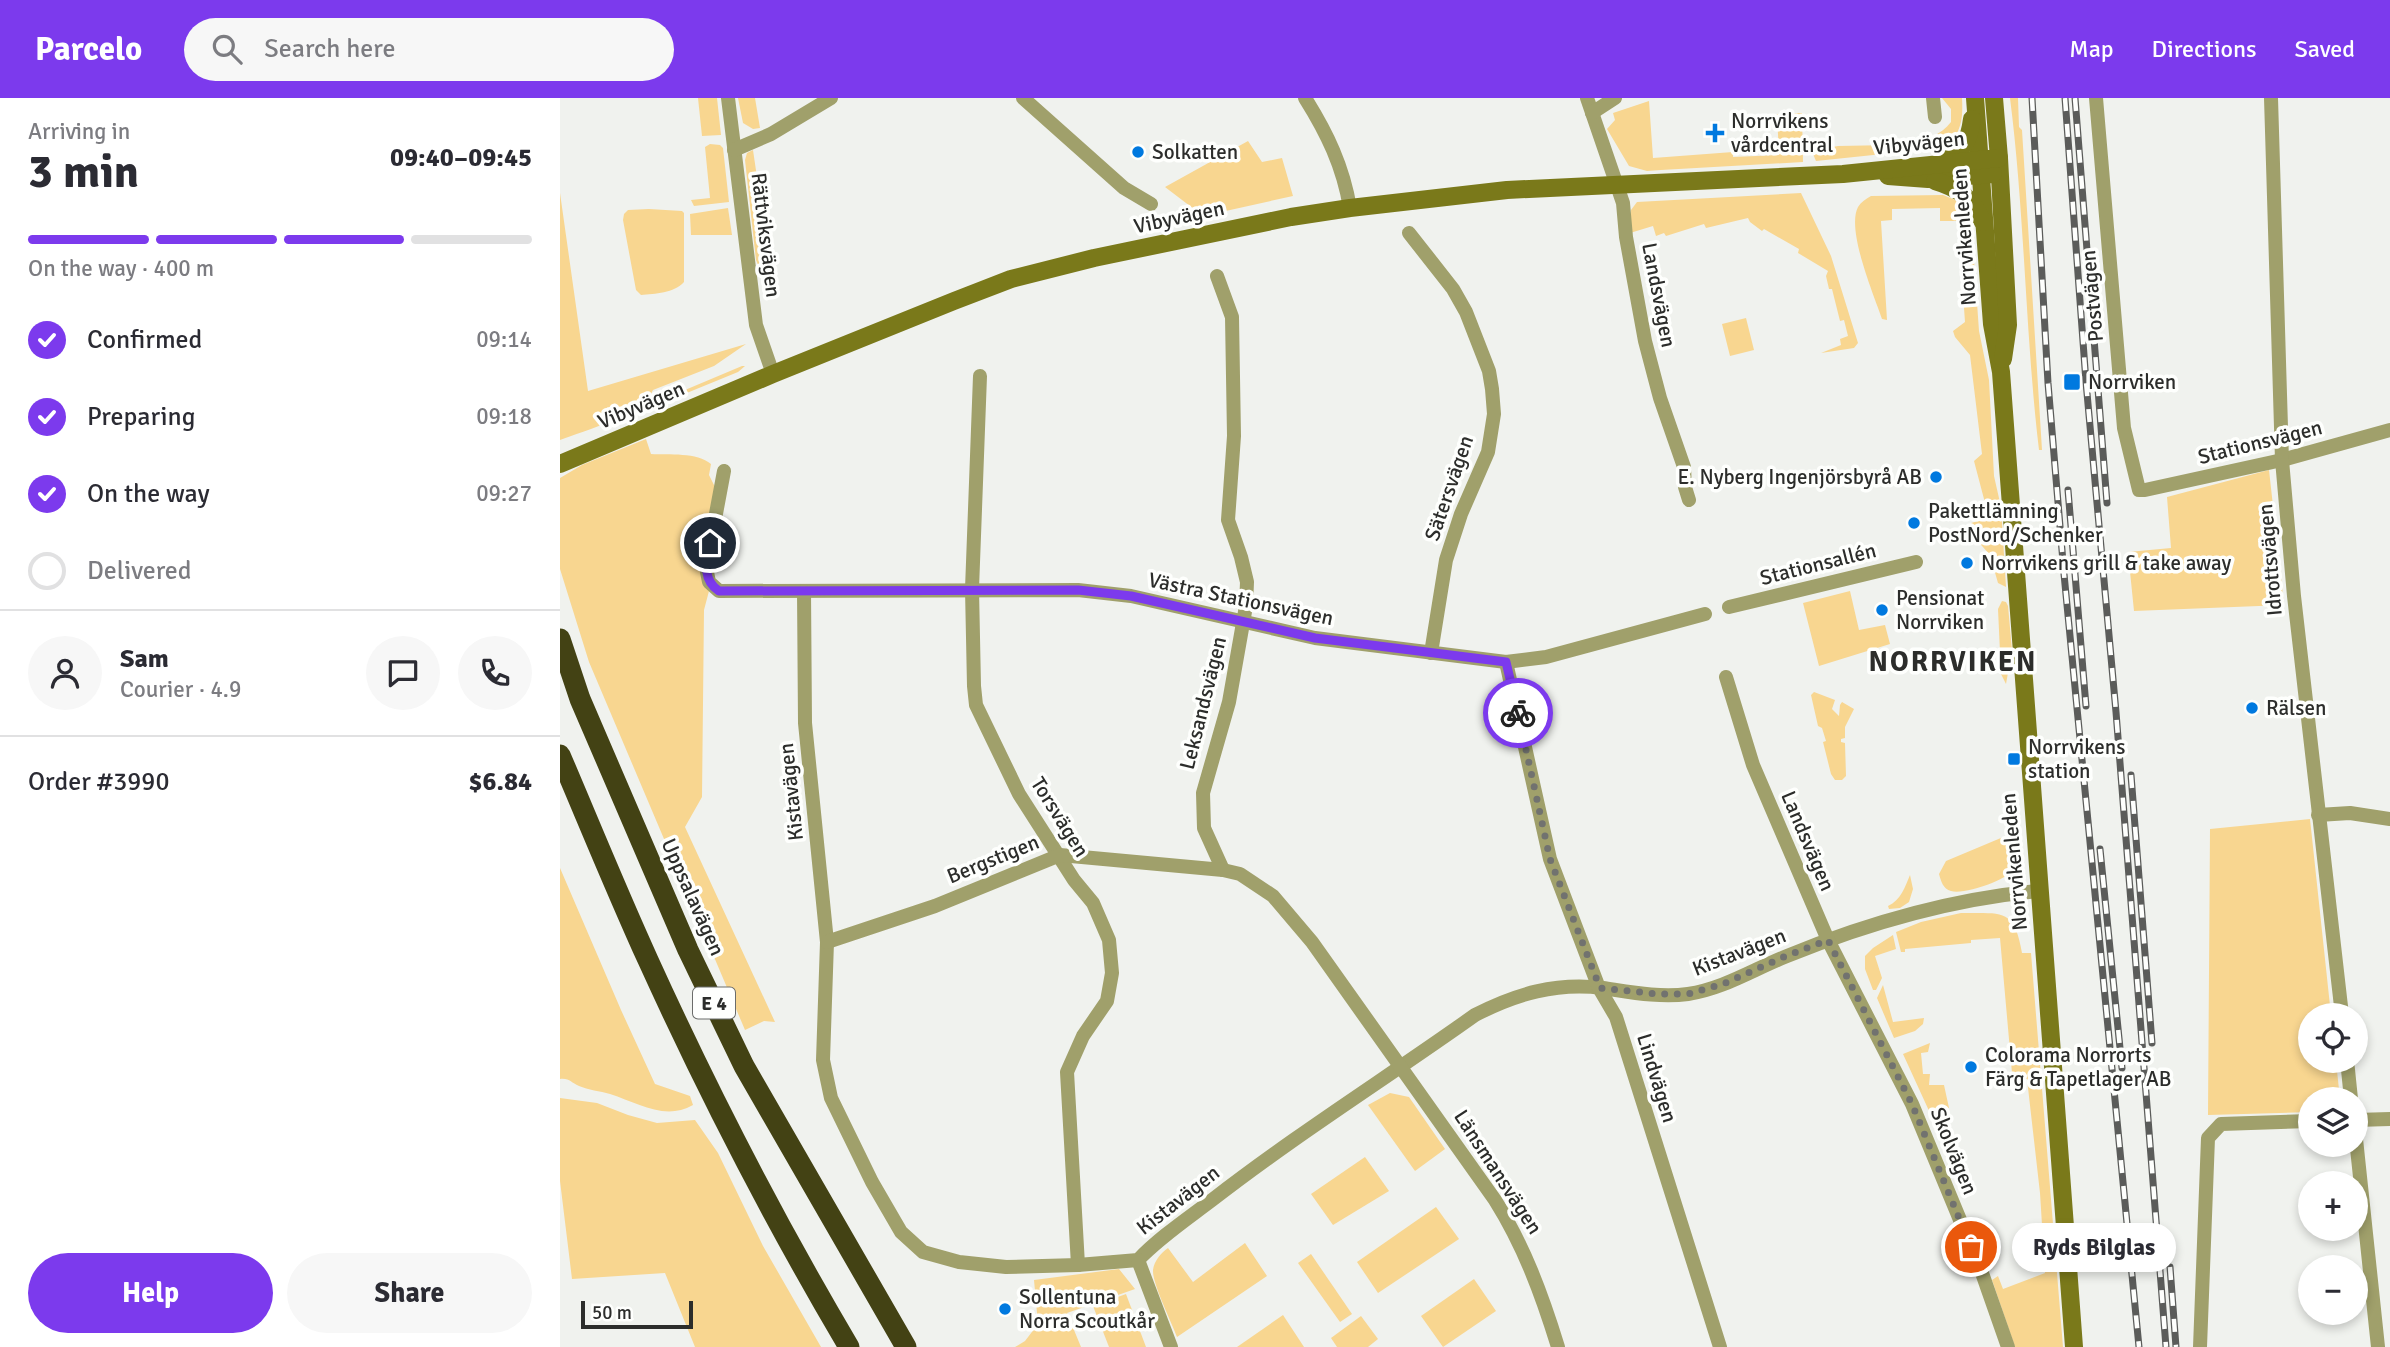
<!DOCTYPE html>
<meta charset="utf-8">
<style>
:root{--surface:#fff;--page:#f7f7f7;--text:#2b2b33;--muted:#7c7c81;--line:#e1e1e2;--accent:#7c3aed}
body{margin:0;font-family:Signika,sans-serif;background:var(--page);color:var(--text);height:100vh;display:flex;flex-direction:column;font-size:26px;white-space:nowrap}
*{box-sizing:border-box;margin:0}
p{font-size:23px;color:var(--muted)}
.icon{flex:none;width:38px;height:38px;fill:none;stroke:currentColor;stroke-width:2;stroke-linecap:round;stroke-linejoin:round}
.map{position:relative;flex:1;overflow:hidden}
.panel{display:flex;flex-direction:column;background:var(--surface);width:560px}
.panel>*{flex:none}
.fabs{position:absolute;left:1738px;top:905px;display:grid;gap:14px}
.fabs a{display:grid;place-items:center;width:70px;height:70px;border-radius:50%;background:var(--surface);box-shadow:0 4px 10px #0003;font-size:35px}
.scale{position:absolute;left:21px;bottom:18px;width:112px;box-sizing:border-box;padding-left:7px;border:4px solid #2c2d2b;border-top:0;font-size:19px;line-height:24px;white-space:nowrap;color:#2c2d2b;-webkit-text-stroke:5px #fefffd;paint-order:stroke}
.pin{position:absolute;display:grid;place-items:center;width:60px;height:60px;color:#fff;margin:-30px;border:4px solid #fff;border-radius:50%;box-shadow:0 2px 7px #0007}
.courier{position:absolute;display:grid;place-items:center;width:70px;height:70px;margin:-35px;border:5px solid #7c3aed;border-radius:50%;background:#fff;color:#222;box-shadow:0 2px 9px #0007}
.bubble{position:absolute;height:49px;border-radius:24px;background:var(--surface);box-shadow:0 4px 10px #0003;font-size:23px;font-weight:700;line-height:49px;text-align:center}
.headline em{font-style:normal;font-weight:700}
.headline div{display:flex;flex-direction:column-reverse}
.headline{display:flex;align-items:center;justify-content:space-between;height:119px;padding:0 28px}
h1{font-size:46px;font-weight:700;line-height:52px}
.bar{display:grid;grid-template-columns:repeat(4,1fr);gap:10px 7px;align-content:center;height:84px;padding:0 28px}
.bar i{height:9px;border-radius:5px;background:var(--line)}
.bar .active{background:var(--accent)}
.bar p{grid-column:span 4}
.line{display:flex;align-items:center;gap:18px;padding:0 28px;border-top:2px solid var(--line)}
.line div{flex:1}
.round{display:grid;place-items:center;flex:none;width:74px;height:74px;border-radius:37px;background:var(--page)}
ol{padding:0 28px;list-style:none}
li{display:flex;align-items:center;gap:21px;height:77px}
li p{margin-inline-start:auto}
li .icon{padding:7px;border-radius:50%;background:var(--accent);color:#fff;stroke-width:4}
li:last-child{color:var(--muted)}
li i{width:38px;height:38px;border:4px solid var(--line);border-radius:50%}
.cta{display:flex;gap:14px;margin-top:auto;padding:14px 28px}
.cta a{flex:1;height:80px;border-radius:42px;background:var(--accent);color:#fff;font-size:28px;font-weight:700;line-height:80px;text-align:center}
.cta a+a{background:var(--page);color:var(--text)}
header{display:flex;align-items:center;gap:42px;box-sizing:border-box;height:98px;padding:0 35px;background:var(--accent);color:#fff}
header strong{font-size:33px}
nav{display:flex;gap:38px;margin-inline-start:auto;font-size:24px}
.search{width:490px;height:63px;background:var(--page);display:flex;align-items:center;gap:18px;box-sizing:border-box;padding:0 24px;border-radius:38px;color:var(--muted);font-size:26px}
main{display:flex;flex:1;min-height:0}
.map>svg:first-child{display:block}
.green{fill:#f8d690}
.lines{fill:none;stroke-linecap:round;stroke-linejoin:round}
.street{stroke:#a0a06b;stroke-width:14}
.secondary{stroke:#7a791a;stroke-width:18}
.highway{stroke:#434214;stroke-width:21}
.rail-casing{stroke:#5b5c5a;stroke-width:7}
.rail{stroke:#fefffd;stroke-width:4.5;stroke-dasharray:13;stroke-linecap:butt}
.done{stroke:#71726f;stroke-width:7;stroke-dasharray:0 12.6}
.route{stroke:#7c3aed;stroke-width:9}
.poi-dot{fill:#0079df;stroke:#fefffd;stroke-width:2.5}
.labels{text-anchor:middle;stroke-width:7;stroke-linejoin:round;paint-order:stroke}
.shield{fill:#fefffd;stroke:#6b6c6a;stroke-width:2}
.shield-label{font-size:19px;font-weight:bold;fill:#2c2d2b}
.poi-label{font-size:21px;fill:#2c2d2b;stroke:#fefffd;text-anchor:start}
.street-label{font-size:21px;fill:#2c2d2b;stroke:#fefffd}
.district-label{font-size:28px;font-weight:bold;letter-spacing:2px;fill:#2c2d2b;stroke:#fefffd}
</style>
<header>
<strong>Parcelo</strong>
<div class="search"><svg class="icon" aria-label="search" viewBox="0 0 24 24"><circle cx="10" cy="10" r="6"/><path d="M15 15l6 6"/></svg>Search here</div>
<nav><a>Map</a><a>Directions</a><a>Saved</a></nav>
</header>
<main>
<section class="panel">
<div class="headline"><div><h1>3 min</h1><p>Arriving in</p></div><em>09:40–09:45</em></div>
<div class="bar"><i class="active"></i><i class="active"></i><i class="active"></i><i></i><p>On the way · 400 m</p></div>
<ol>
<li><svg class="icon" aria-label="check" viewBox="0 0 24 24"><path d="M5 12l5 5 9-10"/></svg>Confirmed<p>09:14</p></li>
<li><svg class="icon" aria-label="check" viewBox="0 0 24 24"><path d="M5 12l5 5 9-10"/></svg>Preparing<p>09:18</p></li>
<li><svg class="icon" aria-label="check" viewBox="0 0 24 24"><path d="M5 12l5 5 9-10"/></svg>On the way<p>09:27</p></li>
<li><i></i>Delivered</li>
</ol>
<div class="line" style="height:126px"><a class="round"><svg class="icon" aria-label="person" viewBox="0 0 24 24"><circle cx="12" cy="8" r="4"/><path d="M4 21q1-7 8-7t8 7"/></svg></a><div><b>Sam</b><p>Courier · 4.9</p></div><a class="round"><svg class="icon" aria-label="chat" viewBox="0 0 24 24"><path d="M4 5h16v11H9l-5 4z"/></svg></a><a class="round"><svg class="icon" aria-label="phone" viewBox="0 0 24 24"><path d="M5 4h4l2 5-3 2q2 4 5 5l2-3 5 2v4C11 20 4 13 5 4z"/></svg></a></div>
<div class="line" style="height:91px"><div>Order #3990</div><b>$6.84</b></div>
<div class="cta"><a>Help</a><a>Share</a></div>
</section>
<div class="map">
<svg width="1830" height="1249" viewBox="0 0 1830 1249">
<rect width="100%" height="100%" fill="#f0f2ee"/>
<g class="green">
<polygon points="138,0 157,0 161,37 142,38"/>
<polygon points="178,0 195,0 200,30 193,31 183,25"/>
<path d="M1382 0H1402C1403 19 1402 31 1390 46L1355 51C1367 40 1381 37 1391 24V11Z"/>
<path d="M1450 0H1458L1459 29 1462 32 1482 352H1479C1465 235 1465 117 1450 0Z"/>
<polygon points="1089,3 1093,60 1173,54 1173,59 1219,57 1217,16 1242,15 1243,64 1101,72 1087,73 1069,68 1047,31 1055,22 1053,15"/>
<polygon points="688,43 702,64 722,60 733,98 643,118 605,89"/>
<polygon points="150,46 160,47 163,50 169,104 134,108 131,102 150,100 145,49"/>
<polygon points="1331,47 1342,52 1342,54 1256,63 1253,56 1256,52 1278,48"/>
<polygon points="193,52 210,168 199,169 196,162 185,62 187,55"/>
<path d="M0 95 28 293 186 246 154 268 93 292C84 316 24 333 0 342Z"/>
<polygon points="1241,95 1271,158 1298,245 1294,250 1261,255 1281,247 1280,241 1288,238 1284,222 1280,223 1272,191 1269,191 1266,178 1268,173 1238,155 1239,151 1204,131 1202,133 1190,124 1188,120 1146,130 1144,126 1106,138 1104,135 1096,138 1093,128 1070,135 1071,112 1077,104"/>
<path d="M1383 97 1398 103 1411 120 1419 233 1429 282 1434 378 1441 409 1446 489 1438 485 1430 457 1415 440 1411 425 1429 420 1414 363 1422 356 1410 257 1395 239 1393 233 1405 224 1398 123H1380V110L1332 111V122L1321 123 1327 222 1322 221C1314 197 1286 132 1298 109 1301 104 1306 101 1311 98Z"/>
<polygon points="168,110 172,137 131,137 130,116"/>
<path d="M89 111 122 113 124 115V184C114 195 95 196 81 197L76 192 63 122 64 116 68 112Z"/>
<polygon points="1186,220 1194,252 1170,258 1162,226"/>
<polygon points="182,268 185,268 178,274 117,299 125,292"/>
<path d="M86 341 91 356C109 357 137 354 151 366L149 377 156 391 142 480 149 493 144 512 142 699 125 729 215 924 204 923 185 932 29 564 0 471V380L22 367Z"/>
<polygon points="1709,372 1724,507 1574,513 1568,454 1611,450 1607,399"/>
<polygon points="1290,493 1299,532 1325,527 1330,546 1259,568 1243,505"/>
<polygon points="1442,503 1446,504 1448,508 1452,552 1446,586 1441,576 1438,511"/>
<polygon points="1254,594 1275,602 1272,611 1279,618 1280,607 1282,604 1294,611 1285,629 1285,640 1281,641 1281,644 1285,645 1286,678 1282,682 1275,682 1271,676 1263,644 1266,643 1262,630 1258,628 1251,597"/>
<polygon points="1750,721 1771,917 1750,917 1750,962 1776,963 1780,1001 1750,1001 1750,1014 1648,1017 1650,731"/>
<path d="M1448 737 1459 740C1460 749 1461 760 1457 768 1451 781 1405 797 1391 793 1383 791 1381 783 1379 776L1386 763Z"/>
<path d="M0 770 61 912 95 986 130 998 133 1007C105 1023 78 1005 50 996 40 993 28 992 19 988 11 985 10 980 0 981Z"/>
<path d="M1350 777 1353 791 1349 804 1340 810 1329 811 1328 808C1341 802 1345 789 1350 777Z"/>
<path d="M1401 815C1442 816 1454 809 1462 855H1471L1503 1249H1455L1432 1182 1438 1178 1443 1191 1485 1175 1480 1095 1467 981 1426 983 1427 978 1452 975 1440 840 1411 842V845L1345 851V854H1341L1336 834 1361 824Z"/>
<polygon points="1333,837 1336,851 1315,858 1322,880 1316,892 1313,892 1305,871 1305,858 1313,850"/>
<polygon points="1323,887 1333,924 1364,920 1363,926 1355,933 1334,940 1317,900"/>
<polygon points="1370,945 1368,954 1361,955 1363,976 1370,976 1369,987 1384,987 1389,1010 1370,1015 1343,956"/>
<polygon points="830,995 849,999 885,1051 855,1073 808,1007"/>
<polygon points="0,1000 37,1005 68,1017 97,1025 135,1022 158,1055 203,1148 261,1249 135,1249 105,1175 12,1181 0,1083"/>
<polygon points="805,1059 829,1093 773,1127 751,1096"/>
<polygon points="876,1109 899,1141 818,1195 797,1164"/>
<path d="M685 1145 707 1178 617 1239C612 1225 592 1185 593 1172 594 1163 601 1155 608 1150L633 1184Z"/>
<polygon points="751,1156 792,1216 780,1224 738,1165"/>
<polygon points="559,1171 575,1191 507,1215 521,1249 455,1249 465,1243 478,1226 474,1182"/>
<polygon points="914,1181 936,1213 883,1249 861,1218"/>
<polygon points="566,1196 586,1249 549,1249 533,1208"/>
<polygon points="723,1217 744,1249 677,1249"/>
<polygon points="801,1218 818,1241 808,1249 777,1249 771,1240"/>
</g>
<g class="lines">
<g class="street">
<polyline points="168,0 196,227 213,276"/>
<polyline points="463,0 564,90 591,106"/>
<path d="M745 0C767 35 783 68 790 110"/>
<polyline points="1027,0 1063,105 1066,139 1085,243 1100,300 1124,369 1125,389 1129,402"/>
<polyline points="1373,0 1375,19"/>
<polyline points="1536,0 1564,330 1579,392 1585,392 1722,362 1830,332"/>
<polyline points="1711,0 1722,362 1734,498 1782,917"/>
<polyline points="1032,15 1055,0"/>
<polyline points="174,52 211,36 271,0"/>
<polyline points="849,135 893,191 906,214 929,273 932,291 934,316 928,354 901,416 886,462 871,555"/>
<polyline points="657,178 672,219 674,338 668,422 681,459 687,484 686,508 669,604 643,695 644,730 663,772"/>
<polyline points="420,278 412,491 414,588 416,607 459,696 514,782 533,805 549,842 552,875 547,903 523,938 507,974 518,1167"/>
<polyline points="164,373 146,469 149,484 159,493 518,492 571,498 755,540 946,564 986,559 1145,516"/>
<path d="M244 493 245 625 267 844 263 962 271 1000 312 1084 341 1134 363 1154 399 1164 446 1169 518 1167 578 1162C600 1139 627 1121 652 1102 737 1036 828 979 915 917 956 896 996 884 1043 890 1070 894 1100 900 1128 896 1163 891 1194 871 1227 858 1308 825 1391 801 1478 793"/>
<polyline points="1169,509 1356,464"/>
<polyline points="946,564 990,761 1039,890 1056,919 1160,1249"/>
<polyline points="1166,579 1193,667 1268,842 1352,1006 1422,1175 1448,1249"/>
<polyline points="1758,717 1790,715 1830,721"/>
<path d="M267 844 375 808 500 757 663 772 680 776 713 798 752 844 935 1102C964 1148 982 1197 998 1249"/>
<polyline points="1787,962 1791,1001"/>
<polyline points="1796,1022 1830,1021"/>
<polyline points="1796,1041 1818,1249"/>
<polyline points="578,1162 611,1249"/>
<polyline points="1640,1249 1648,1040 1661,1026 1750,1023"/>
</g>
<g class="secondary">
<polyline points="1415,0 1432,226 1441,274 1514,1249"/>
<polyline points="1434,0 1439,60 1448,227 1443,261"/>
<path d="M1382 63C1403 53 1409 45 1412 21"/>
<polyline points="1328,78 1368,81 1433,76"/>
<path d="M1375 83C1399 90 1412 100 1423 124"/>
<polyline points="0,366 213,276 394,203 451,181 534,160 731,119 790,110 947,92 1283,76 1439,60"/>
</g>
<g class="highway">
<polyline points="0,541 20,601 128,852 184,968 346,1249"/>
<path d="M0 657C29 725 57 794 88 862 148 994 215 1124 289 1249"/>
</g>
<defs>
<g id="rail">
<polyline points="1472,0 1488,285 1504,476 1579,1249"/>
<polyline points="1505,0 1526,284 1556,614 1606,1249"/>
<polyline points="1515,0 1547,405"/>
<polyline points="1508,392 1526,608"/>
<polyline points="1571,677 1592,945"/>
<polyline points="1540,751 1562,970"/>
<polyline points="1610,1169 1616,1249"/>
</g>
</defs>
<use href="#rail" class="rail-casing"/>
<use href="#rail" class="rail"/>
</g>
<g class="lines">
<polyline class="done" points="958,615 990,761 1040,890 1098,896 1128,896 1163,886 1226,858 1268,842 1352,1006 1411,1149"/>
<path class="route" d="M150 445C147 463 141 481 159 493L518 492 571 498 755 540 946 564 958 615"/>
</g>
<g class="poi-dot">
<path d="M1151.5 24.5h7v7h7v7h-7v7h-7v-7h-7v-7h7z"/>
<circle cx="578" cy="54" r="7"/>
<rect x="1503" y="275" width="18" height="18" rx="3.5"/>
<circle cx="1376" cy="379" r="7"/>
<circle cx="1354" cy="425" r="7"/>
<circle cx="1407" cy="465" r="7"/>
<circle cx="1322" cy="512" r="7"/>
<circle cx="1692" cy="610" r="7"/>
<rect x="1447" y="654" width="14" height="14" rx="3.5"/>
<circle cx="1411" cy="969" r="7"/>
<circle cx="445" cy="1211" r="7"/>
</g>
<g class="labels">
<rect class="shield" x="133" y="889.5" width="42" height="31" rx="5"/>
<g class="shield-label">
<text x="154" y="912">E 4</text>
</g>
<g class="poi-label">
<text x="1171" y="30">Norrvikens<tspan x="1171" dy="24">vårdcentral</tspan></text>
<text x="592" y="61">Solkatten</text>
<text x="1528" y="291">Norrviken</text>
<text x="1362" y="386" text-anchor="end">E. Nyberg Ingenjörsbyrå AB</text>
<text x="1368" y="420">Pakettlämning<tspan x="1368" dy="24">PostNord/Schenker</tspan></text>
<text x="1421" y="472">Norrvikens grill &amp; take away</text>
<text x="1336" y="507">Pensionat<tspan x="1336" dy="24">Norrviken</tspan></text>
<text x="1706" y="617">Rälsen</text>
<text x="1468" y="656">Norrvikens<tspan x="1468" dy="24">station</tspan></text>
<text x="1425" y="964">Colorama Norrorts<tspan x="1425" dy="24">Färg &amp; Tapetlager AB</tspan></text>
<text x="459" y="1206">Sollentuna<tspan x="459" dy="24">Norra Scoutkår</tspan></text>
</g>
<g class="street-label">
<text transform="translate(1359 45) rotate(-6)" y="7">Vibyvägen</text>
<text transform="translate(619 119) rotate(-12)" y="7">Vibyvägen</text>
<text transform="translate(206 137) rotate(83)" y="7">Rättviksvägen</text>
<text transform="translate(1404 139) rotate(-94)" y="7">Norrvikenleden</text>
<text transform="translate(1099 197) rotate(79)" y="7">Landsvägen</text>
<text transform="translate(1532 198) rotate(-95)" y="7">Postvägen</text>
<text transform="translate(81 307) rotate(-23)" y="7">Vibyvägen</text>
<text transform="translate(1700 344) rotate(-14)" y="7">Stationsvägen</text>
<text transform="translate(889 390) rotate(-71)" y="7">Sätersvägen</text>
<text transform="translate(1710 462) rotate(-95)" y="7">Idrottsvägen</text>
<text transform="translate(1258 466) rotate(-14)" y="7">Stationsallén</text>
<text transform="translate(681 501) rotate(12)" y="7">Västra Stationsvägen</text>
<text transform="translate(643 605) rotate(-76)" y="7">Leksandsvägen</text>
<text transform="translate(231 694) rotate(-96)" y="7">Kistavägen</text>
<text transform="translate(500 719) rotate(58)" y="7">Torsvägen</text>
<text transform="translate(1248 743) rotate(67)" y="7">Landsvägen</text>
<text transform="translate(433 761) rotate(-22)" y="7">Bergstigen</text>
<text transform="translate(1454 764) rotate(-95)" y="7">Norrvikenleden</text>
<text transform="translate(133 799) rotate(66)" y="7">Uppsalavägen</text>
<text transform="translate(1179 854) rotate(-21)" y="7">Kistavägen</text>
<text transform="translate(1097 980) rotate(73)" y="7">Lindvägen</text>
<text transform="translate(1394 1053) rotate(68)" y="7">Skolvägen</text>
<text transform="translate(938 1074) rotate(57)" y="7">Länsmansvägen</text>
<text transform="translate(618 1102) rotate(-38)" y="7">Kistavägen</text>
</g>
<g class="district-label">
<text x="1393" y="573">NORRVIKEN</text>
</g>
</g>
</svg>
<div class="fabs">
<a><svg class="icon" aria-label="locate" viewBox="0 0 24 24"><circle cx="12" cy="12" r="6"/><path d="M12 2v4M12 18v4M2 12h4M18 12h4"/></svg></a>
<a><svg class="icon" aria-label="layers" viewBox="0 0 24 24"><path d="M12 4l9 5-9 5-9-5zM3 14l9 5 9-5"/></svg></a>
<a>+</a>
<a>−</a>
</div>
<div class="scale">50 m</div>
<div class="pin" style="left:1411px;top:1149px;background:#ea580c"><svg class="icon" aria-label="bag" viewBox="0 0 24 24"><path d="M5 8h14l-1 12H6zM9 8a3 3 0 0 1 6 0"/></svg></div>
<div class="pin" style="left:150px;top:445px;background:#1f2937"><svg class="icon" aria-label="home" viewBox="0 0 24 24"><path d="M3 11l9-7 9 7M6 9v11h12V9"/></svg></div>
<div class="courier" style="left:958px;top:615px"><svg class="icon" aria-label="bike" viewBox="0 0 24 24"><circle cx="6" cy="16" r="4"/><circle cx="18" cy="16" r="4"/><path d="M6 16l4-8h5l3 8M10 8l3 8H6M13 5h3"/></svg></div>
<div class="bubble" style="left:1452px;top:1125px;width:164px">Ryds Bilglas</div>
</div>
</main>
